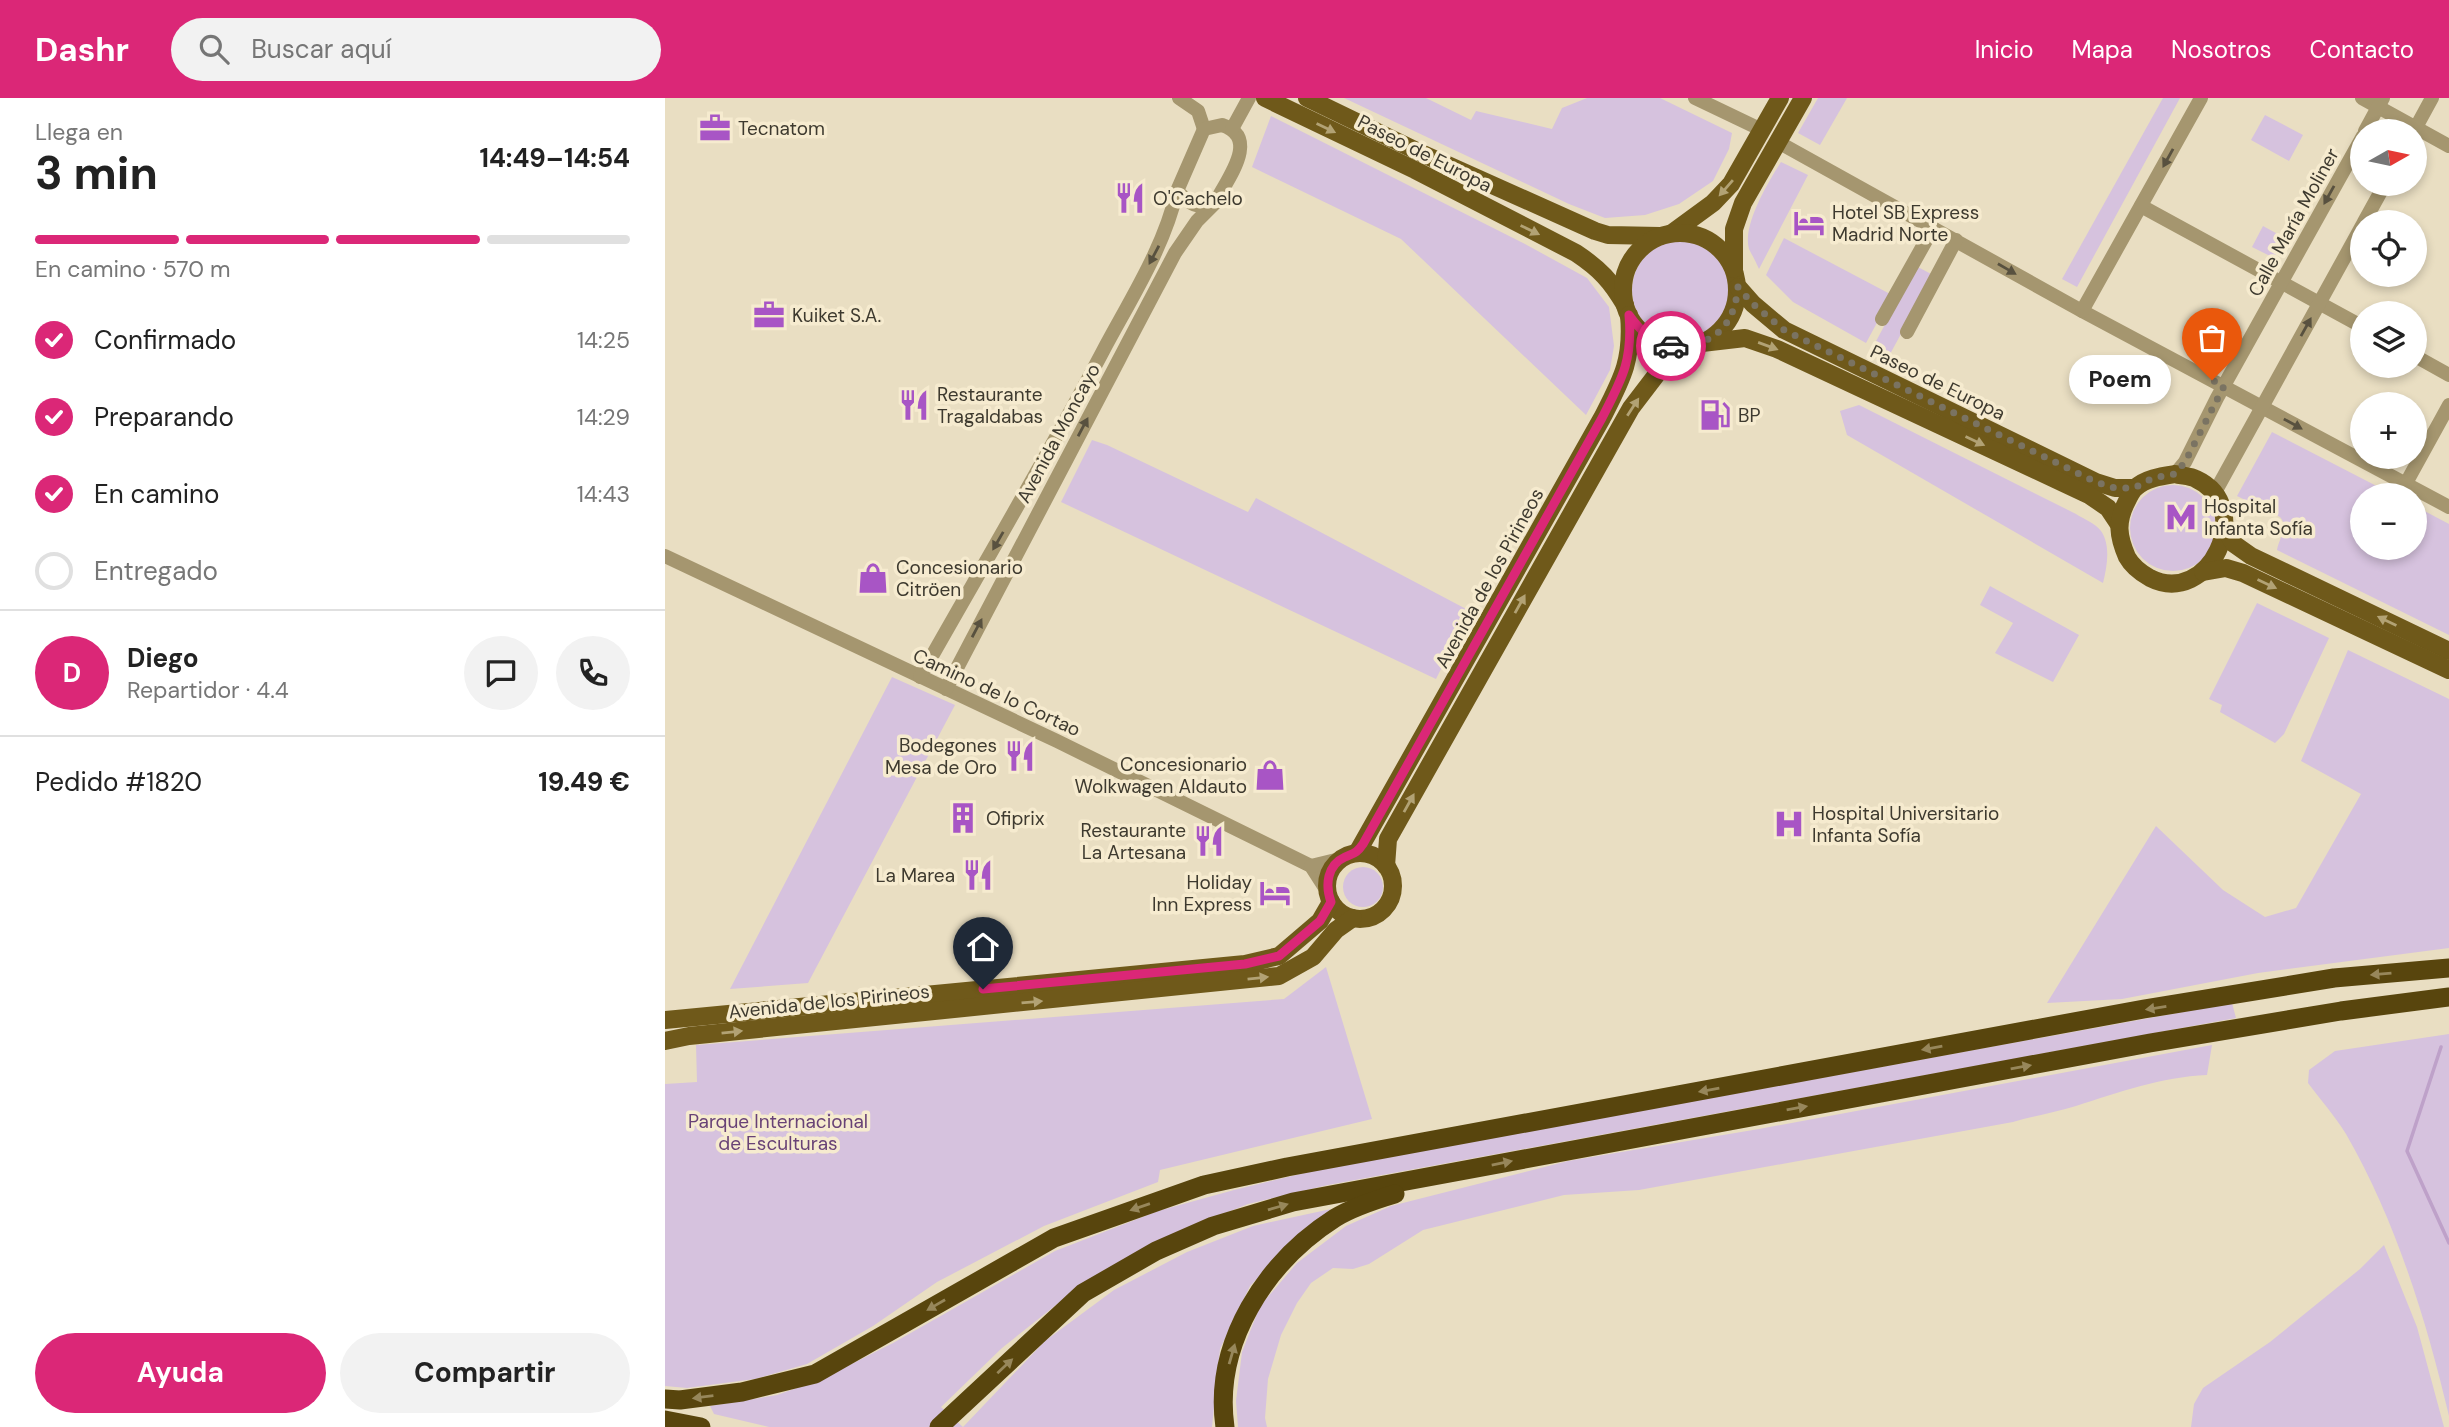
<!DOCTYPE html>
<html lang="es">
<meta charset="utf-8">
<style>
:root{--surface:#fff;--page:#f2f2f2;--text:#222;--muted:#767676;--line:#e0e0e0;--accent:#db2777}
body{margin:0;font-family:"DM Sans",sans-serif;background:var(--page);color:var(--text);height:100vh;display:flex;flex-direction:column;font-size:26px;white-space:nowrap}
*{box-sizing:border-box;margin:0}
p{font-size:23px;color:var(--muted)}
.icon{flex:none;width:38px;height:38px;fill:none;stroke:currentColor;stroke-width:2;stroke-linecap:round;stroke-linejoin:round}
.map{position:relative;flex:1;overflow:hidden}
.panel{display:flex;flex-direction:column;background:var(--surface);width:665px}
.panel>*{flex:none}
.needle{width:46px;rotate:81deg}
.buttons{position:absolute;left:1685px;top:21px;display:grid;gap:14px}
.buttons a{display:grid;place-items:center;width:77px;height:77px;border-radius:50%;background:var(--surface);box-shadow:0 4px 10px #0003;font-size:35px}
.pin{position:absolute;display:grid;place-items:center;width:60px;height:60px;color:#fff;margin:-72px -30px;border-radius:50% 50% 50% 0;rotate:-45deg;box-shadow:0 0 7px #0007}
.pin .icon{rotate:45deg}
.courier{position:absolute;display:grid;place-items:center;width:70px;height:70px;margin:-35px;border:5px solid #db2777;border-radius:50%;background:#fff;color:#222;box-shadow:0 2px 9px #0007}
.bubble{position:absolute;height:49px;border-radius:24px;background:var(--surface);box-shadow:0 4px 10px #0003;font-size:23px;font-weight:700;line-height:49px;text-align:center}
.summary em{font-style:normal;font-weight:700}
.summary div{display:flex;flex-direction:column-reverse}
.summary{display:flex;align-items:center;justify-content:space-between;height:119px;padding:0 35px}
h1{font-size:46px;font-weight:700;line-height:52px}
.bar{display:grid;grid-template-columns:repeat(4,1fr);gap:10px 7px;align-content:center;height:84px;padding:0 35px}
.bar i{height:9px;border-radius:5px;background:var(--line)}
.bar .selected{background:var(--accent)}
.bar p{grid-column:span 4}
.line{display:flex;align-items:center;gap:18px;padding:0 35px;border-top:2px solid var(--line)}
.line div{flex:1}
.round{display:grid;place-items:center;flex:none;width:74px;height:74px;border-radius:37px;background:var(--page)}
ol{padding:0 35px;list-style:none}
li{display:flex;align-items:center;gap:21px;height:77px}
li p{margin-inline-start:auto}
li .icon{padding:7px;border-radius:50%;background:var(--accent);color:#fff;stroke-width:4}
li:last-child{color:var(--muted)}
li i{width:38px;height:38px;border:4px solid var(--line);border-radius:50%}
.action{display:flex;gap:14px;margin-top:auto;padding:14px 35px}
.action a{flex:1;height:80px;border-radius:42px;background:var(--accent);color:#fff;font-size:28px;font-weight:700;line-height:80px;text-align:center}
.action a+a{background:var(--page);color:var(--text)}
header{display:flex;align-items:center;gap:42px;box-sizing:border-box;height:98px;padding:0 35px;background:var(--accent);color:#fff}
header strong{font-size:33px}
nav{display:flex;gap:38px;margin-inline-start:auto;font-size:24px}
.search{width:490px;height:63px;background:var(--page);display:flex;align-items:center;gap:18px;box-sizing:border-box;padding:0 24px;border-radius:38px;color:var(--muted);font-size:26px}
main{display:flex;flex:1;min-height:0}
.map>svg:first-child{display:block}
.green{fill:#d6c2de}
.lines{fill:none;stroke-linecap:round;stroke-linejoin:round}
.stream{stroke:#bea1c9;stroke-width:3.5}
.minor{stroke:#a5966f;stroke-width:14}
.major{stroke:#6f591a;stroke-width:18}
.highway{stroke:#58450d;stroke-width:19}
.oneway{fill:#b2a274}
.oneway2{fill:#58513f}
.oneway3{fill:#97875b}
.done{stroke:#7a7362;stroke-width:7;stroke-dasharray:0 12.6}
.route{stroke:#db2777;stroke-width:9}
.labels{text-anchor:middle;stroke-width:7;stroke-linejoin:round;paint-order:stroke}
.poi-label{font-size:19px;fill:#3e3a2f;stroke:#f6ebcf;text-anchor:start}
.street-label{font-size:19px;fill:#3e3a2f;stroke:#f6ebcf}
.park-label{font-size:19px;fill:#684276;stroke:#f6ebcf}
</style>
<header>
<strong>Dashr</strong>
<div class="search"><svg class="icon" aria-label="search" viewBox="0 0 24 24"><circle cx="10" cy="10" r="6"/><path d="M15 15l6 6"/></svg>Buscar aquí</div>
<nav><a>Inicio</a><a>Mapa</a><a>Nosotros</a><a>Contacto</a></nav>
</header>
<main>
<section class="panel">
<div class="summary"><div><h1>3 min</h1><p>Llega en</p></div><em>14:49–14:54</em></div>
<div class="bar"><i class="selected"></i><i class="selected"></i><i class="selected"></i><i></i><p>En camino · 570 m</p></div>
<ol>
<li><svg class="icon" aria-label="check" viewBox="0 0 24 24"><path d="M5 12l5 5 9-10"/></svg>Confirmado<p>14:25</p></li>
<li><svg class="icon" aria-label="check" viewBox="0 0 24 24"><path d="M5 12l5 5 9-10"/></svg>Preparando<p>14:29</p></li>
<li><svg class="icon" aria-label="check" viewBox="0 0 24 24"><path d="M5 12l5 5 9-10"/></svg>En camino<p>14:43</p></li>
<li><i></i>Entregado</li>
</ol>
<div class="line" style="height:126px"><b class="round" style="background:var(--accent);color:#fff">D</b><div><b>Diego</b><p>Repartidor · 4.4</p></div><a class="round"><svg class="icon" aria-label="chat" viewBox="0 0 24 24"><path d="M4 5h16v11H9l-5 4z"/></svg></a><a class="round"><svg class="icon" aria-label="phone" viewBox="0 0 24 24"><path d="M5 4h4l2 5-3 2q2 4 5 5l2-3 5 2v4C11 20 4 13 5 4z"/></svg></a></div>
<div class="line" style="height:91px"><div>Pedido #1820</div><b>19.49 €</b></div>
<div class="action"><a>Ayuda</a><a>Compartir</a></div>
</section>
<div class="map">
<svg width="1784" height="1329" viewBox="0 0 1784 1329">
<rect width="100%" height="100%" fill="#e9dec2"/>
<g class="green">
<polygon points="679,0 761,0 806,22 811,13 887,31 897,10 922,0 995,0 1067,35 1064,51 1048,83 1014,106 980,117 940,120 904,106"/>
<polygon points="1153,0 1182,0 1155,47 1133,35"/>
<polygon points="1498,0 1515,0 1412,189 1397,181"/>
<polygon points="1600,17 1638,37 1624,63 1586,42"/>
<polygon points="606,18 860,146 922,180 944,209 949,248 945,272 921,317 736,141 587,69"/>
<path d="M1116 64 1143 77 1094 171C1091 164 1087 157 1084 151 1077 127 1104 83 1116 64Z"/>
<polygon points="1598,128 1620,140 1609,160 1587,149"/>
<polygon points="1119,140 1227,197 1201,245 1128,204 1101,177"/>
<circle cx="1016" cy="192" r="49"/>
<polygon points="1251,168 1268,177 1224,258 1208,249"/>
<path d="M1194 307 1411 416C1419 421 1431 426 1436 433 1446 447 1442 469 1438 485L1182 337 1175 313Z"/>
<path d="M1607 334 1729 397H1698V450H1750V408L1784 426V537L1612 452C1614 440 1624 429 1615 419L1572 398Z"/>
<polygon points="427,342 442,347 583,414 591,400 803,512 804,515 771,581 396,404"/>
<circle cx="1508" cy="430" r="43"/>
<polygon points="1325,488 1414,537 1388,584 1330,555 1348,525 1315,507"/>
<polygon points="1592,505 1664,540 1619,636 1610,645 1555,614 1557,607 1544,601"/>
<polygon points="1683,552 1784,601 1784,850 1593,875 1457,901 1382,905 1491,728 1558,792 1600,819 1631,810 1696,696 1636,663"/>
<polygon points="227,579 290,607 143,885 65,891"/>
<circle cx="698" cy="789" r="20"/>
<polygon points="661,869 707,1021 495,1072 493,1084 379,1128 272,1184 208,1228 142,1266 90,1281 22,1290 0,1288 0,986 32,984 31,947 619,901"/>
<polygon points="1567,905 1571,920 663,1087 583,1106 489,1144 415,1188 337,1250 276,1309 298,1329 380,1243 449,1192 522,1154 588,1128 666,1111 634,1138 585,1188 555,1251 547,1329 104,1329 49,1316 45,1308 112,1297 157,1281 228,1245 390,1153 493,1113 569,1092 656,1071"/>
<path d="M1784 936V1318C1761 1221 1731 1123 1681 1036 1670 1018 1655 1001 1643 985L1644 972 1670 953Z"/>
<path d="M1547 947 1542 977C1496 979 1455 994 1411 1008 1391 1014 1369 1018 1348 1024L974 1092 899 1097 758 1132 704 1166 688 1171 668 1170 646 1185 632 1205 616 1237 603 1281 600 1320 602 1329H573L571 1303 577 1254 595 1208 632 1165 681 1128 726 1108 903 1063 1094 1031Z"/>
<polygon points="1719,1147 1752,1229 1779,1329 1526,1329 1529,1306 1538,1290 1605,1244 1695,1171"/>
</g>
<g class="lines">
<polyline class="stream" points="1776,949 1742,1053 1784,1145"/>
<g class="minor">
<polyline points="514,0 533,13 539,31"/>
<polyline points="1030,0 1097,32"/>
<polyline points="1697,0 1784,48"/>
<path d="M557 27C596 40 562 81 550 105 531 111 526 107 512 93L539 31Z"/>
<polyline points="567,31 584,0"/>
<polyline points="1700,33 1718,0"/>
<polyline points="1749,33 1767,0"/>
<polyline points="1113,44 1417,213 1784,409"/>
<polyline points="1476,108 1698,229"/>
<polyline points="1699,124 1720,86"/>
<polyline points="1417,213 1536,0"/>
<polyline points="1217,221 1268,130"/>
<polyline points="1242,234 1291,142"/>
<polyline points="1750,258 1784,277"/>
<polyline points="1510,376 1520,364 1552,300 1698,38"/>
<polyline points="1740,387 1784,307"/>
<polyline points="1549,396 1698,126"/>
<polyline points="0,458 392,643 646,768 662,793"/>
<path d="M255 579C316 471 380 363 438 253 465 202 499 150 512 93"/>
<polyline points="281,591 510,155 532,123 550,105"/>
<polyline points="646,768 675,761"/>
</g>
<g class="major">
<path d="M600 0 750 72 911 155C935 171 946 183 960 207"/>
<polyline points="642,0 758,56 930,133 943,137 995,138"/>
<polyline points="1007,135 1048,105 1066,86 1115,0"/>
<circle cx="1015" cy="192" r="57"/>
<polyline points="1069,171 1069,131 1078,105 1138,0"/>
<polyline points="1073,189 1088,206 1119,232 1431,384 1450,390 1470,390"/>
<polyline points="1037,245 1080,240 1112,251 1424,397 1443,410 1453,425"/>
<path d="M1510 376C1517 378 1525 378 1531 381 1592 409 1544 510 1485 480 1476 475 1467 468 1462 459 1453 438 1451 424 1462 403 1464 399 1467 393 1470 390 1481 380 1497 378 1510 376Z"/>
<polyline points="1560,431 1569,446 1586,458 1784,553"/>
<polyline points="1538,474 1561,470 1578,475 1784,572"/>
<path d="M692 755 937 320C957 281 968 262 964 217"/>
<circle cx="695" cy="788" r="33"/>
<polyline points="721,768 723,741 966,310 995,272 1024,249"/>
<polyline points="0,922 580,866 614,858 655,823 666,804"/>
<polyline points="0,943 24,938 614,878 648,859 671,832 688,820"/>
</g>
<g class="highway">
<polyline points="0,1301 15,1302 77,1294 150,1276 389,1140 539,1087 622,1069 1479,911 1669,880 1784,870"/>
<polyline points="0,1322 36,1329"/>
<polyline points="274,1329 418,1195 491,1153 548,1128 628,1104 1485,945 1676,913 1784,899"/>
<path d="M560 1329C548 1245 601 1164 670 1120 688 1109 710 1102 730 1096"/>
</g>
</g>
<defs><path id="oneway-solid" d="M-6-.8H1V-3.2L6.5 0L1 3.2V.8H-6Z" transform="scale(1.75)"/></defs>
<g class="oneway">
<use href="#oneway-solid" transform="translate(661 30) rotate(26)"/>
<use href="#oneway-solid" transform="translate(1061 90) rotate(131)"/>
<use href="#oneway-solid" transform="translate(865 132) rotate(26)"/>
<use href="#oneway-solid" transform="translate(1103 248) rotate(20)"/>
<use href="#oneway-solid" transform="translate(968 309) rotate(-57)"/>
<use href="#oneway-solid" transform="translate(1310 343) rotate(25)"/>
<use href="#oneway-solid" transform="translate(1602 486) rotate(25)"/>
<use href="#oneway-solid" transform="translate(855 506) rotate(-61)"/>
<use href="#oneway-solid" transform="translate(1722 523) rotate(-154)"/>
<use href="#oneway-solid" transform="translate(744 705) rotate(-61)"/>
<use href="#oneway-solid" transform="translate(593 880) rotate(-6)"/>
<use href="#oneway-solid" transform="translate(367 904) rotate(-5)"/>
<use href="#oneway-solid" transform="translate(67 934) rotate(-6)"/>
</g>
<g class="oneway2">
<use href="#oneway-solid" transform="translate(1503 60) rotate(119)"/>
<use href="#oneway-solid" transform="translate(1664 97) rotate(119)"/>
<use href="#oneway-solid" transform="translate(489 157) rotate(118)"/>
<use href="#oneway-solid" transform="translate(1342 171) rotate(30)"/>
<use href="#oneway-solid" transform="translate(1641 229) rotate(-61)"/>
<use href="#oneway-solid" transform="translate(1628 326) rotate(29)"/>
<use href="#oneway-solid" transform="translate(418 329) rotate(-62)"/>
<use href="#oneway-solid" transform="translate(333 443) rotate(120)"/>
<use href="#oneway-solid" transform="translate(312 530) rotate(-62)"/>
</g>
<g class="oneway3">
<use href="#oneway-solid" transform="translate(1716 876) rotate(175)"/>
<use href="#oneway-solid" transform="translate(1491 910) rotate(171)"/>
<use href="#oneway-solid" transform="translate(1267 950) rotate(170)"/>
<use href="#oneway-solid" transform="translate(1356 969) rotate(-10)"/>
<use href="#oneway-solid" transform="translate(1044 992) rotate(170)"/>
<use href="#oneway-solid" transform="translate(1132 1010) rotate(-10)"/>
<use href="#oneway-solid" transform="translate(837 1065) rotate(-11)"/>
<use href="#oneway-solid" transform="translate(475 1109) rotate(161)"/>
<use href="#oneway-solid" transform="translate(613 1109) rotate(-16)"/>
<use href="#oneway-solid" transform="translate(271 1207) rotate(150)"/>
<use href="#oneway-solid" transform="translate(567 1256) rotate(-74)"/>
<use href="#oneway-solid" transform="translate(340 1268) rotate(-43)"/>
<use href="#oneway-solid" transform="translate(38 1299) rotate(173)"/>
</g>
<g class="lines">
<path class="done" d="M1006 248C1047 249 1069 230 1073 189L1088 206 1119 232 1431 384 1450 390H1469L1488 380 1510 376 1520 364 1559 288 1547 282"/>
<path class="route" d="M318 891 580 866 614 858 655 823 666 804C660 787 662 767 680 759 689 755 692 755 698 746L937 320C957 281 968 262 964 217 976 234 986 242 1006 248"/>
</g>
<defs>
<symbol id="office-bare" viewBox="-9 -9 18 18"><path d="M-6-3h4V-5.5h4V-3h4V5H-6ZM-1-4.5V-3h2v-1.5ZM-6 0V1H6V0Z" fill="#a855c5" stroke="#f6ebcf" stroke-width="2.5" paint-order="stroke"/></symbol>
<symbol id="restaurant-bare" viewBox="-9 -9 18 18"><path d="M-5-6h1v4h1v-4h1v4h1v-4h1v5L-1.5 .5V6h-2V.5L-5-1ZM5-6V6H3V1.5H1.5Q1.5-4 5-6Z" fill="#a855c5" stroke="#f6ebcf" stroke-width="2.5" paint-order="stroke"/></symbol>
<symbol id="hotel-bare" viewBox="-9 -9 18 18"><path d="M-6-4.5h1.5V1H6V5H4.5V3h-9V5H-6ZM-4 0a1.8 1.8 0 1 1 3.6 0ZM.5 0V-2.5h3Q6-2.5 6 0Z" fill="#a855c5" stroke="#f6ebcf" stroke-width="2.5" paint-order="stroke"/></symbol>
<symbol id="fuel-bare" viewBox="-9 -9 18 18"><path d="M-5.5-6h7V0h2V4h1.3V-2.5L3-4.5l.8-.8L6-3V5H2.5V1h-1V6h-7ZM-4.2-4.7v3.2H.2V-4.7Z" fill="#a855c5" stroke="#f6ebcf" stroke-width="2.5" paint-order="stroke"/></symbol>
<symbol id="metro-bare" viewBox="-9 -9 18 18"><path d="M-5.5 5V-5H-3L0 0L3-5H5.5V5H3V-.5L0 4L-3-.5V5Z" fill="#a855c5" stroke="#f6ebcf" stroke-width="2.5" paint-order="stroke"/></symbol>
<symbol id="shop-bare" viewBox="-9 -9 18 18"><path d="M-5-2.5h2.3a2.7 3.5 0 0 1 5.4 0H5L5.5 6h-11ZM-1.5-2.5h3a1.5 2.3 0 0 0-3 0Z" fill="#a855c5" stroke="#f6ebcf" stroke-width="2.5" paint-order="stroke"/></symbol>
<symbol id="building-bare" viewBox="-9 -9 18 18"><path d="M-4-6H4V6H1V3H-1V6H-4ZM-2.5-4.3h1.7v1.8h-1.7ZM.8-4.3h1.7v1.8H.8ZM-2.5-1h1.7V.8h-1.7ZM.8-1h1.7V.8H.8Z" fill="#a855c5" stroke="#f6ebcf" stroke-width="2.5" paint-order="stroke"/></symbol>
<symbol id="hospital-bare" viewBox="-9 -9 18 18"><path d="M-5-5h3v3.5h4V-5h3V5h-3V1.5h-4V5h-3Z" fill="#a855c5" stroke="#f6ebcf" stroke-width="2.5" paint-order="stroke"/></symbol>
</defs>
<g fill-rule="evenodd">
<use href="#office-bare" x="28" y="8" width="44" height="44"/>
<use href="#restaurant-bare" x="443" y="78" width="44" height="44"/>
<use href="#hotel-bare" x="1122" y="103" width="44" height="44"/>
<use href="#office-bare" x="82" y="195" width="44" height="44"/>
<use href="#restaurant-bare" x="227" y="285" width="44" height="44"/>
<use href="#fuel-bare" x="1028" y="295" width="44" height="44"/>
<use href="#metro-bare" x="1494" y="397" width="44" height="44"/>
<use href="#shop-bare" x="186" y="458" width="44" height="44"/>
<use href="#restaurant-bare" x="333" y="636" width="44" height="44"/>
<use href="#shop-bare" x="583" y="655" width="44" height="44"/>
<use href="#building-bare" x="276" y="698" width="44" height="44"/>
<use href="#hospital-bare" x="1102" y="704" width="44" height="44"/>
<use href="#restaurant-bare" x="522" y="721" width="44" height="44"/>
<use href="#restaurant-bare" x="291" y="755" width="44" height="44"/>
<use href="#hotel-bare" x="588" y="773" width="44" height="44"/>
</g>
<g class="labels">
<g class="poi-label">
<text x="73" y="37">Tecnatom</text>
<text x="488" y="107">O'Cachelo</text>
<text x="1167" y="121">Hotel SB Express<tspan x="1167" dy="22">Madrid Norte</tspan></text>
<text x="127" y="224">Kuiket S.A.</text>
<text x="272" y="303">Restaurante<tspan x="272" dy="22">Tragaldabas</tspan></text>
<text x="1073" y="324">BP</text>
<text x="1539" y="415">Hospital<tspan x="1539" dy="22">Infanta Sofía</tspan></text>
<text x="231" y="476">Concesionario<tspan x="231" dy="22">Citröen</tspan></text>
<text x="332" y="654" text-anchor="end">Bodegones<tspan x="332" dy="22">Mesa de Oro</tspan></text>
<text x="582" y="673" text-anchor="end">Concesionario<tspan x="582" dy="22">Wolkwagen Aldauto</tspan></text>
<text x="1147" y="722">Hospital Universitario<tspan x="1147" dy="22">Infanta Sofía</tspan></text>
<text x="321" y="727">Ofiprix</text>
<text x="521" y="739" text-anchor="end">Restaurante<tspan x="521" dy="22">La Artesana</tspan></text>
<text x="290" y="784" text-anchor="end">La Marea</text>
<text x="587" y="791" text-anchor="end">Holiday<tspan x="587" dy="22">Inn Express</tspan></text>
</g>
<g class="street-label">
<text transform="translate(760 55) rotate(27)" y="7">Paseo de Europa</text>
<text transform="translate(1628 124) rotate(-61)" y="7">Calle María Moliner</text>
<text transform="translate(1273 284) rotate(26)" y="7">Paseo de Europa</text>
<text transform="translate(393 335) rotate(-62)" y="7">Avenida Moncayo</text>
<text transform="translate(824 480) rotate(-61)" y="7">Avenida de los Pirineos</text>
<text transform="translate(332 594) rotate(25)" y="7">Camino de lo Cortao</text>
<text transform="translate(164 903) rotate(-6)" y="7">Avenida de los Pirineos</text>
</g>
<g class="park-label">
<text x="113" y="1030">Parque Internacional<tspan x="113" dy="22">de Esculturas</tspan></text>
</g>
</g>
</svg>
<div class="buttons">
<a><svg class="needle" viewBox="-14 -14 28 28"><path d="M0-13l5 13h-10z" fill="#e53935"/><path d="M0 13l5-13h-10z" fill="#767676"/></svg></a>
<a><svg class="icon" aria-label="locate" viewBox="0 0 24 24"><circle cx="12" cy="12" r="6"/><path d="M12 2v4M12 18v4M2 12h4M18 12h4"/></svg></a>
<a><svg class="icon" aria-label="layers" viewBox="0 0 24 24"><path d="M12 4l9 5-9 5-9-5zM3 14l9 5 9-5"/></svg></a>
<a>+</a>
<a>−</a>
</div>
<div class="pin" style="left:1547px;top:282px;background:#ea580c"><svg class="icon" aria-label="bag" viewBox="0 0 24 24"><path d="M5 8h14l-1 12H6zM9 8a3 3 0 0 1 6 0"/></svg></div>
<div class="pin" style="left:318px;top:891px;background:#1f2937"><svg class="icon" aria-label="home" viewBox="0 0 24 24"><path d="M3 11l9-7 9 7M6 9v11h12V9"/></svg></div>
<div class="courier" style="left:1006px;top:248px"><svg class="icon" aria-label="car" viewBox="0 0 24 24"><path d="M5 17H2v-5l4-1 3-4h7l3 4 3 1v5h-3M9 17h6M6 11h13"/><circle cx="7" cy="17" r="2"/><circle cx="17" cy="17" r="2"/></svg></div>
<div class="bubble" style="left:1404px;top:257px;width:102px">Poem</div>
</div>
</main>
